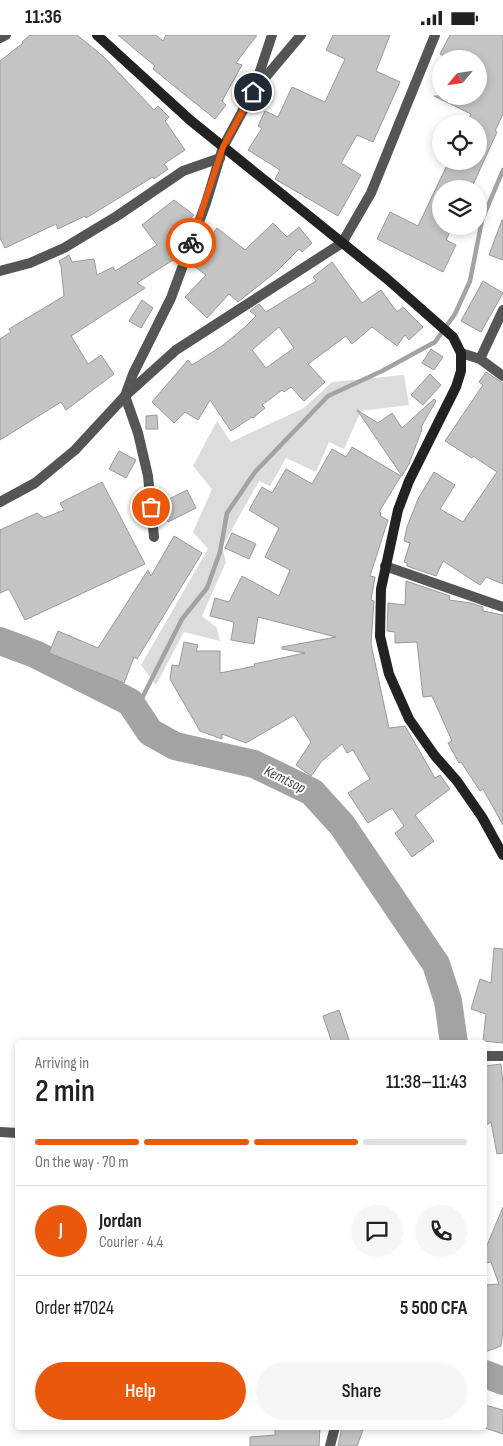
<!DOCTYPE html>
<meta charset="utf-8">
<style>
:root{--surface:#fff;--page:#f6f6f6;--text:#202124;--muted:#757577;--line:#e0e0e0;--accent:#ea580c}
body{margin:0;font-family:"Sofia Sans Condensed",sans-serif;background:var(--page);color:var(--text);height:100vh;display:flex;flex-direction:column;font-size:19px;white-space:nowrap}
*{box-sizing:border-box;margin:0}
p{font-size:16px;color:var(--muted)}
.icon{flex:none;width:28px;height:28px;fill:none;stroke:currentColor;stroke-width:2;stroke-linecap:round;stroke-linejoin:round}
.map{position:relative;flex:1;overflow:hidden}
.details{position:absolute;left:15px;top:1005px;width:472px;height:390px;display:flex;flex-direction:column;background:var(--surface);border-radius:5px;box-shadow:0 2px 8px #0003}
.details>*{flex:none}
.needle{width:32px;rotate:241deg}
.buttons{position:absolute;left:432px;top:15px;display:grid;gap:10px}
.buttons a{display:grid;place-items:center;width:55px;height:55px;border-radius:50%;background:var(--surface);box-shadow:0 2px 8px #0003;font-size:25px}
.pin{position:absolute;display:grid;place-items:center;width:42px;height:42px;color:#fff;margin:-21px;border:2px solid #fff;border-radius:50%;box-shadow:0 1px 5px #0007}
.courier{position:absolute;display:grid;place-items:center;width:50px;height:50px;margin:-25px;border:4px solid #ea580c;border-radius:50%;background:#fff;color:#222;box-shadow:0 1px 6px #0007}
.overview em{font-style:normal;font-weight:600}
.overview div{display:flex;flex-direction:column-reverse}
.overview{display:flex;align-items:center;justify-content:space-between;height:85px;padding:0 20px}
h1{font-size:32px;font-weight:600;line-height:38px}
.bar{display:grid;grid-template-columns:repeat(4,1fr);gap:8px 5px;align-content:center;height:60px;padding:0 20px}
.bar i{height:6px;border-radius:4px;background:var(--line)}
.bar .selected{background:var(--accent)}
.bar p{grid-column:span 4}
.line{display:flex;align-items:center;gap:12px;padding:0 20px;border-top:1px solid var(--line)}
.line div{flex:1}
.round{display:grid;place-items:center;flex:none;width:52px;height:52px;border-radius:26px;background:var(--page)}
.action{display:flex;gap:10px;margin-top:auto;padding:10px 20px}
.action a{flex:1;height:58px;border-radius:30px;background:var(--accent);color:#fff;font-size:20px;font-weight:600;line-height:58px;text-align:center}
.action a+a{background:var(--page);color:var(--text)}
.status{display:flex;justify-content:space-between;align-items:center;height:35px;padding:0 25px;background:var(--surface);direction:ltr}
.status svg{height:14px;fill:currentColor}
.map>svg:first-child{display:block}
.green{fill:#dcdcdc}
.lines{fill:none;stroke-linecap:round;stroke-linejoin:round}
.stream{stroke:#a3a3a3;stroke-width:4.5}
.river{stroke:#a3a3a3;stroke-width:28}
.building{fill:#c4c4c4;stroke:#999;fill-rule:evenodd}
.street{stroke:#555;stroke-width:10}
.secondary{stroke:#222;stroke-width:10}
.done{stroke:#595959;stroke-width:5;stroke-dasharray:0 9}
.route{stroke:#ea580c;stroke-width:6}
.labels{text-anchor:middle;stroke-width:4;stroke-linejoin:round;paint-order:stroke}
.water-label{font-size:15px;font-style:italic;fill:#444;stroke:#fff}
</style>
<div class="status"><b>11:36</b><svg viewBox="0 0 49 12"><path d="M0 12V9h3v3zM5 12V6h3v6zM10 12V3h3v9zM15 12V0h3v12zM26 1h20v11H26zM47 4h2v5h-2z"/></svg></div>
<div class="map">
<svg width="503" height="1411" viewBox="0 0 503 1411">
<rect width="100%" height="100%" fill="#fff"/>
<polygon class="green" points="404,340 409,370 361,376 344,414 329,407 316,437 286,423 270,451 259,446 222,512 226,527 202,581 217,593 220,606 184,597 156,650 141,630 208,514 193,497 212,454 193,431 217,386 231,407 304,373 332,347"/>
<g class="lines">
<polyline class="stream" points="136,675 182,584 207,553 220,517 227,478 255,437 328,361 382,336 435,307 455,279 470,246 482,185 503,135"/>
<g class="river">
<polyline points="0,606 35,619 130,667 150,697 175,711 254,729 312,757 342,790 436,929 448,966 454,1008"/>
<polyline points="485,1339 503,1346"/>
</g>
</g>
<g class="building">
<polygon points="30,0 77,0 104,22 154,75 158,71 169,82 165,86 185,115 164,129 168,134 154,144 153,142 86,183 85,181 58,194 56,189 5,213 0,203 0,26 23,8 22,7"/>
<polygon points="118,0 156,0 163,6 166,0 257,0 236,28 242,30 222,66 226,70 215,84 153,34 155,31"/>
<polygon points="333,0 390,0 376,36 400,47 373,107 357,100 341,128 361,140 338,181 275,144 280,135 248,115 262,93 258,91 265,76 278,82 292,52 325,67 345,24 326,15"/>
<polygon points="450,0 503,0 503,79 495,96 497,97 471,154 441,154 441,191 453,191 446,205 456,210 443,237 377,204 390,177 418,191 449,126 479,126 479,89 466,89 471,79 434,61 479,61 479,24 449,24 440,19"/>
<polygon points="174,165 194,180 177,198 186,202 173,225 137,248 145,253 71,301 88,329 101,320 114,339 66,375 61,367 0,405 0,304 11,297 9,294 64,261 61,231 59,226 69,220 72,227 94,224 97,240 113,232 115,236 157,210 142,190"/>
<polygon points="502,185 503,185 503,225 489,220"/>
<polygon points="273,188 287,202 299,192 312,208 302,217 299,214 277,236 238,267 229,259 207,283 185,262 206,240 194,231 213,204 210,202 217,193 245,215"/>
<path d="M332 227 362 268 381 255 397 277 403 272 423 292 409 305 405 300 397 311 372 292 352 309 346 301 308 329 325 347 304 366 291 352 284 357 282 355 262 370 265 373 253 383 252 382 231 396 210 365 198 385 185 377 174 388 152 367 188 325 192 330 222 311 245 292 256 281 250 276 259 269 266 277 316 246 313 242ZM279 292 294 313 266 333 252 315Z"/>
<polygon points="483,246 503,258 481,297 461,286"/>
<polygon points="142,265 153,273 141,293 129,286"/>
<polygon points="431,314 443,322 434,335 422,328"/>
<polygon points="486,337 503,348 503,549 486,542 480,550 443,526 436,541 407,531 407,528 404,527 410,508 404,506 407,492 418,464 434,437 455,450 440,474 463,487 497,437 473,421 472,423 445,406 483,350 479,347"/>
<polygon points="430,339 441,350 423,370 411,360"/>
<polygon points="434,364 436,366 421,392 422,394 409,429 402,441 357,375 378,388 392,378 402,393"/>
<polygon points="157,380 158,394 146,394 146,381"/>
<polygon points="352,412 401,441 379,477 381,478 380,481 388,485 370,541 375,542 371,565 374,566 371,609 389,693 405,691 435,743 440,740 450,754 415,780 434,806 412,822 395,798 404,791 392,773 368,788 348,758 370,744 353,715 347,718 342,709 322,726 311,741 296,730 311,707 294,680 246,708 222,699 222,704 200,696 170,644 172,630 179,631 184,607 198,610 196,616 220,616 220,638 255,631 254,629 305,618 282,614 282,612 336,602 258,582 254,609 231,605 234,587 210,581 215,563 229,567 242,541 279,561 290,535 265,522 279,493 249,475 262,452 272,458 286,434 312,449 332,414 346,422"/>
<polygon points="119,416 136,425 126,443 109,434"/>
<polygon points="102,447 145,529 25,585 9,554 0,558 0,495 37,478 44,483 64,475 60,468"/>
<polygon points="187,455 196,473 168,487 159,469"/>
<polygon points="232,498 256,509 249,524 225,513"/>
<polygon points="174,501 202,518 137,624 134,622 124,648 49,618 58,596 98,613 148,535 151,541"/>
<polygon points="406,546 450,561 449,565 471,568 483,572 483,576 503,580 503,790 483,754 480,756 461,727 459,728 448,708 452,706 432,661 423,662 417,607 395,608 395,597 387,596 388,568 405,570"/>
<polygon points="494,913 503,914 503,1008 483,1006 486,979 471,974 480,944 491,948"/>
<polygon points="339,975 350,1008 332,1008 323,981"/>
<polygon points="501,1029 503,1048 503,1118 497,1119 491,1087 485,1091 485,1031"/>
<polygon points="503,1172 503,1295 501,1311 485,1317 485,1250 499,1249 491,1227 485,1228 485,1215"/>
<polygon points="485,1370 503,1375 503,1399 485,1393"/>
<polygon points="275,1392 320,1392 319,1411 250,1411 250,1402 275,1400"/>
<polygon points="342,1392 364,1392 357,1411 338,1411"/>
</g>
<g class="lines">
<g class="street">
<polyline points="0,3 6,0"/>
<polyline points="255,51 272,0"/>
<polyline points="0,236 30,228 64,213 117,181 183,136 220,123"/>
<polyline points="461,318 480,324 503,341"/>
<polyline points="480,324 503,275"/>
<polyline points="0,467 35,448 75,415 125,361 176,315 342,208 371,158 435,0"/>
<polyline points="154,502 148,441 138,398 125,361 133,339 171,263 206,168 223,112 253,57 301,0"/>
<polyline points="385,531 503,572"/>
<polyline points="485,1021 503,1021"/>
<polyline points="0,1097 18,1098"/>
<polyline points="330,1411 335,1392"/>
</g>
<polyline class="secondary" points="97,0 190,85 386,243 453,302 461,318 461,336 456,352 409,446 398,475 381,554 380,601 389,639 409,684 435,721 457,746 482,782 503,820"/>
</g>
<g class="lines">
<polyline class="done" points="151,472 148,441 138,398 125,361 133,339 171,263 191,208"/>
<polyline class="route" points="191,208 223,112 253,57"/>
</g>
<g class="labels">
<g class="water-label">
<text transform="translate(285 744) rotate(26)" y="5">Kemtsop</text>
</g>
</g>
</svg>
<div class="buttons">
<a><svg class="needle" viewBox="-14 -14 28 28"><path d="M0-13l5 13h-10z" fill="#e53935"/><path d="M0 13l5-13h-10z" fill="#757577"/></svg></a>
<a><svg class="icon" aria-label="locate" viewBox="0 0 24 24"><circle cx="12" cy="12" r="6"/><path d="M12 2v4M12 18v4M2 12h4M18 12h4"/></svg></a>
<a><svg class="icon" aria-label="layers" viewBox="0 0 24 24"><path d="M12 4l9 5-9 5-9-5zM3 14l9 5 9-5"/></svg></a>
</div>
<div class="pin" style="left:151px;top:472px;background:#ea580c"><svg class="icon" aria-label="bag" viewBox="0 0 24 24"><path d="M5 8h14l-1 12H6zM9 8a3 3 0 0 1 6 0"/></svg></div>
<div class="pin" style="left:253px;top:57px;background:#1f2937"><svg class="icon" aria-label="home" viewBox="0 0 24 24"><path d="M3 11l9-7 9 7M6 9v11h12V9"/></svg></div>
<div class="courier" style="left:191px;top:208px"><svg class="icon" aria-label="bike" viewBox="0 0 24 24"><circle cx="6" cy="16" r="4"/><circle cx="18" cy="16" r="4"/><path d="M6 16l4-8h5l3 8M10 8l3 8H6M13 5h3"/></svg></div>
<section class="details">
<div class="overview"><div><h1>2 min</h1><p>Arriving in</p></div><em>11:38–11:43</em></div>
<div class="bar"><i class="selected"></i><i class="selected"></i><i class="selected"></i><i></i><p>On the way · 70 m</p></div>
<div class="line" style="height:90px"><b class="round" style="background:var(--accent);color:#fff">J</b><div><b>Jordan</b><p>Courier · 4.4</p></div><a class="round"><svg class="icon" aria-label="chat" viewBox="0 0 24 24"><path d="M4 5h16v11H9l-5 4z"/></svg></a><a class="round"><svg class="icon" aria-label="phone" viewBox="0 0 24 24"><path d="M5 4h4l2 5-3 2q2 4 5 5l2-3 5 2v4C11 20 4 13 5 4z"/></svg></a></div>
<div class="line" style="height:65px"><div>Order #7024</div><b>5 500 CFA</b></div>
<div class="action"><a>Help</a><a>Share</a></div>
</section>
</div>
